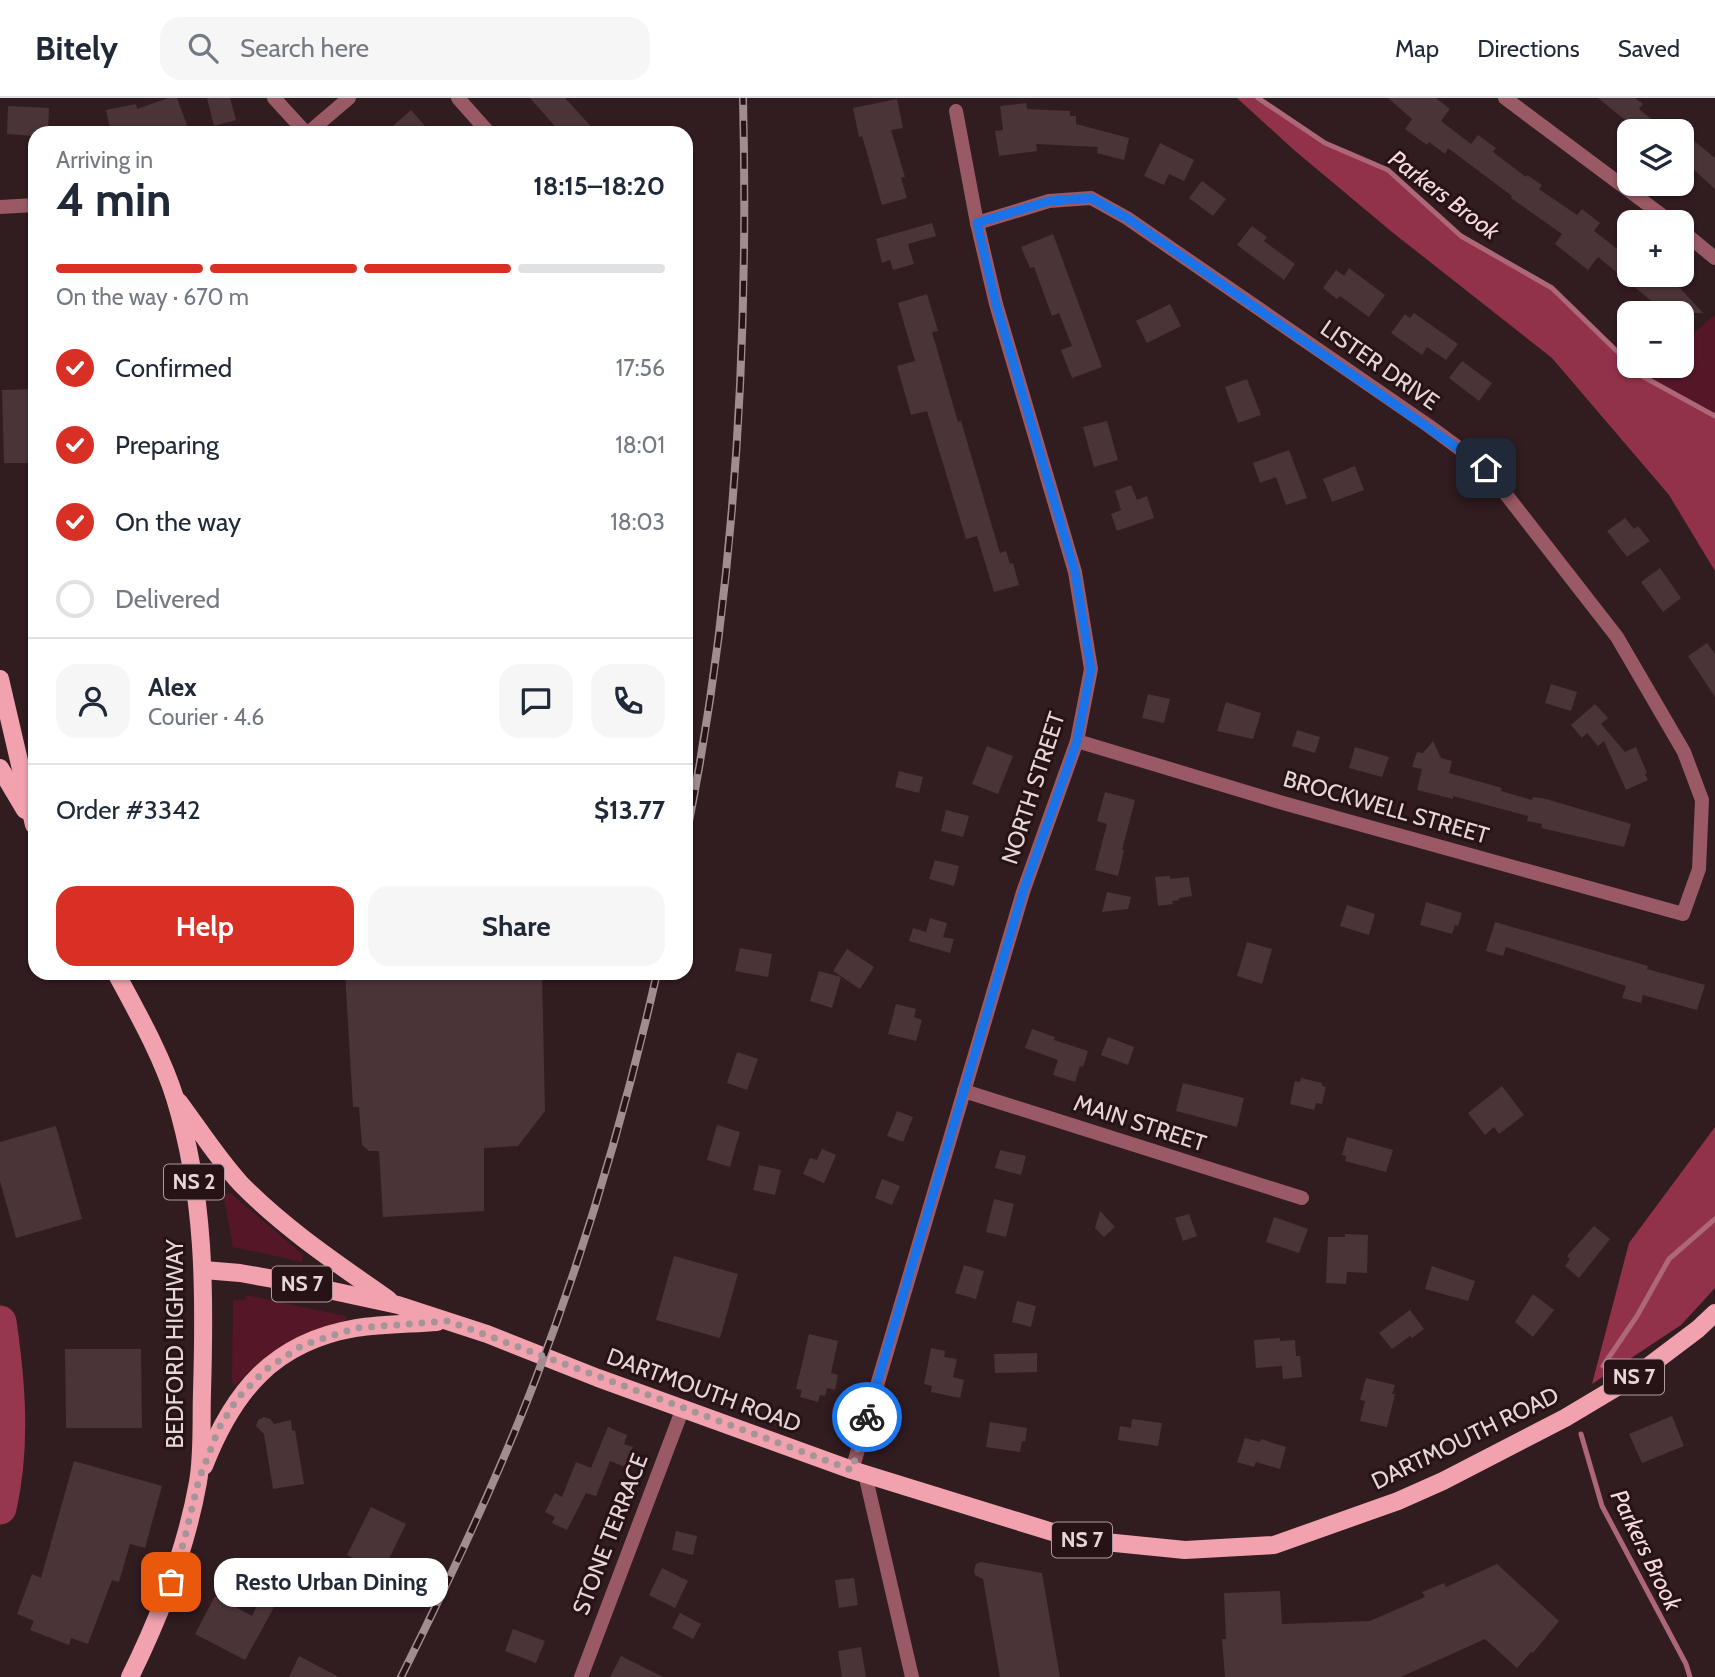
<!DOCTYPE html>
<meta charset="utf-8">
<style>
:root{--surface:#fff;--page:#f6f6f7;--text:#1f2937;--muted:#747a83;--line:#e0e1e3;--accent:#d93025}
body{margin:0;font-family:Cabin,sans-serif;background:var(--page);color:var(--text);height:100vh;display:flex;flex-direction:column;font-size:26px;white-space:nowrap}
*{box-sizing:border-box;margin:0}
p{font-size:23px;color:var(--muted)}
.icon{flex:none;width:38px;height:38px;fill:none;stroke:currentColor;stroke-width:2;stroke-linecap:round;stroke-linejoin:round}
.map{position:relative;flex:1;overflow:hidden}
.side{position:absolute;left:28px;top:28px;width:665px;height:854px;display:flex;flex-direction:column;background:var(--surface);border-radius:21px;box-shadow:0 2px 5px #0004}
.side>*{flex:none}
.controls{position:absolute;left:1617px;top:21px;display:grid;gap:14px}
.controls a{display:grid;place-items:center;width:77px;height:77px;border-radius:14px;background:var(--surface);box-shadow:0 2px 5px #0004;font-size:35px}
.pin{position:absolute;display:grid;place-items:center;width:60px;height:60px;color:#fff;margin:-30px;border-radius:14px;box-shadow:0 4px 10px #0006}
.courier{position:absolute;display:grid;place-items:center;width:70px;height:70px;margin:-35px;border:5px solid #1a73e8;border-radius:50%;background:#fff;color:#222;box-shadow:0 2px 9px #0007}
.bubble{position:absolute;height:49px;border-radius:21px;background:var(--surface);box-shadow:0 2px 5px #0004;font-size:23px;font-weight:800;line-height:49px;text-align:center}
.overview em{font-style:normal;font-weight:800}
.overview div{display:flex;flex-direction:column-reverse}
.overview{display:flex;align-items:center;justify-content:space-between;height:119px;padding:0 28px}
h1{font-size:46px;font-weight:800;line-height:52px}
.bar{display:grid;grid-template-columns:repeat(4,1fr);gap:10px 7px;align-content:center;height:84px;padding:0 28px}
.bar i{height:9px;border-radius:5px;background:var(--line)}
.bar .current{background:var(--accent)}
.bar p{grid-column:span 4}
.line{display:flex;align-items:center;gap:18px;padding:0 28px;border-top:2px solid var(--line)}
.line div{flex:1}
.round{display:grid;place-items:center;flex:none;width:74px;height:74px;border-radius:21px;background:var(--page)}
ol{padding:0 28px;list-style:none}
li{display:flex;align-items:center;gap:21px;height:77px}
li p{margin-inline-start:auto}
li .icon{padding:7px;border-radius:50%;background:var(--accent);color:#fff;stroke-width:4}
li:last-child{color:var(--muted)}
li i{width:38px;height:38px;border:4px solid var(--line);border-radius:50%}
.cta{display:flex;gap:14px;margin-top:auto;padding:14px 28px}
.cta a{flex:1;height:80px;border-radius:21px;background:var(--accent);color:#fff;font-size:28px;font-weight:800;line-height:80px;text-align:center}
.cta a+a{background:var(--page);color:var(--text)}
header{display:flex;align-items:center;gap:42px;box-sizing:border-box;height:98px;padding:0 35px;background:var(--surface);border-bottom:2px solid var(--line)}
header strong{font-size:33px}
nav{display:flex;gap:38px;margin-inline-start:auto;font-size:24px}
.search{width:490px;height:63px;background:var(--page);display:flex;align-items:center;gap:18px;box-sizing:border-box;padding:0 24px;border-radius:21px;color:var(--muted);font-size:26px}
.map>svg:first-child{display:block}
.green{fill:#551727}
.forest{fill:#913249}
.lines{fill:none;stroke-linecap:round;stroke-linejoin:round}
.stream{stroke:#ae6777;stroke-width:5}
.river{stroke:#97374e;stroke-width:33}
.building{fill:#4b3438}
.street{stroke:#995965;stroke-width:14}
.primary{stroke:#f2a2af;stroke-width:18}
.rail-casing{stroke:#9f8d90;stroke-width:8}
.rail{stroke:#271316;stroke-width:5;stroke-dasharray:16;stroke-linecap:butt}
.done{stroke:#a69598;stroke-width:7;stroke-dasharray:0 12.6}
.route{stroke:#1a73e8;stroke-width:9}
.labels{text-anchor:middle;stroke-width:6;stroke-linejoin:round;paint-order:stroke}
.shield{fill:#271316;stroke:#ac9c9e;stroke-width:2}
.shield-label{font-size:21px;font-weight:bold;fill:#e5d6d8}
.street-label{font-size:23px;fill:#e5d6d8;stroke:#271316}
.water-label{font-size:24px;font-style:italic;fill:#f5d9dc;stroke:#271316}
</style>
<header>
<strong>Bitely</strong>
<div class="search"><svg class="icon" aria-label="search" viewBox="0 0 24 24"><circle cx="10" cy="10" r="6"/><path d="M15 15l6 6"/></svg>Search here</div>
<nav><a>Map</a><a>Directions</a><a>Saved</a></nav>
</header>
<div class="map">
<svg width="1715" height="1579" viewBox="0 0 1715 1579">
<rect width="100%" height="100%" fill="#311c20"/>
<g class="green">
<polygon points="1715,217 1715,318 1642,278 1654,268 1682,268 1682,245"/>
<polygon points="229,1094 303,1157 302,1164 233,1149 224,1100 224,1097"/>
<path d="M246 1197 345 1218 346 1219V1222C303 1236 266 1254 235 1288L232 1284 233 1202H245Z"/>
</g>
<g class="forest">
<polygon points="1237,0 1258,0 1325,45 1388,72 1461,138 1552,190 1629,265 1629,268 1632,268 1642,278 1715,318 1715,473 1669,397 1552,260 1392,134 1294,52"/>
<polygon points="1715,1029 1715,1190 1681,1227 1592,1286 1629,1145"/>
</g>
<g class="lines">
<g class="stream">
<polyline points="1258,0 1325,45 1388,72 1461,138 1552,190 1629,265"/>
<polyline points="1632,268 1642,278 1715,318"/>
<polyline points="1603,1268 1637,1218 1669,1161 1715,1121"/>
<polyline points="1581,1336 1602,1408 1686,1566 1690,1579"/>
</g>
<path class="river" d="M0 1224C9 1285 14 1349 0 1410"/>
</g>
<g class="building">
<polygon points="168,0 177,0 190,35 111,35 106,12 136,6 137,11"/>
<polygon points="207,0 230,0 236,22 214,28"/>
<polygon points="530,0 565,0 597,35 561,35"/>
<polygon points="1388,0 1436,0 1450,11 1441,23 1471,46 1478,37 1496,50 1493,54 1526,79 1527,77 1542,87 1539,91 1577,117 1582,111 1600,125 1594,133 1629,160 1629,177 1662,177 1681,191 1703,215 1666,215 1598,159 1588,172 1555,146 1562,136 1511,100 1512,98 1448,50 1445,56 1429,44 1427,47 1405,31 1412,21"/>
<polygon points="1598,0 1635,0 1643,6 1639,11 1666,33 1632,33 1623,26 1625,22"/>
<polygon points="897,1 903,30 891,32 905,79 901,80 907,100 882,107 862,38 859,39 853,10"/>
<polygon points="1026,5 1027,11 1070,13 1070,18 1076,18 1076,26 1129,40 1124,62 1097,55 1098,49 1036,46 1037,53 999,58 995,33 1003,32 1000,8"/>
<polygon points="8,8 49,10 48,35 35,35 35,38 7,36"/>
<polygon points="411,12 431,35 385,35"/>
<polygon points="1682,33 1715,60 1715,91 1691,69 1682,80"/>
<polygon points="1160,45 1194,62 1184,83 1169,76 1164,87 1144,78"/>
<polygon points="1202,83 1226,101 1213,118 1189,100"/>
<polygon points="932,125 936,138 908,146 914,166 893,172 890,162 882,165 876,141"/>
<polygon points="1252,128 1267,139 1264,143 1295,166 1284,182 1237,147"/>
<polygon points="1053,136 1102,269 1072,280 1061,252 1072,248 1059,215 1052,218 1034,169 1030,170 1021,149"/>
<polygon points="1349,170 1385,197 1369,219 1340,198 1337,201 1323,190 1336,172 1344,178"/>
<polygon points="927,196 938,233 932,234 958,324 961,323 1000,455 1006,453 1010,466 1013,465 1019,487 994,494 977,438 966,441 927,313 911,317 897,268 915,263 898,205"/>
<polygon points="1170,206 1181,228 1147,245 1136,223"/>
<polygon points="1414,215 1458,246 1446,262 1427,249 1422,257 1391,235 1405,216 1410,220"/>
<polygon points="1462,263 1492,285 1479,303 1449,280"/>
<polygon points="1247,281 1261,317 1238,325 1225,289"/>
<polygon points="35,291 35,365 4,365 2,292"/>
<polygon points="1107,323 1118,362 1094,369 1083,329"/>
<polygon points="1289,352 1307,400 1286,407 1276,379 1260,385 1253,365"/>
<polygon points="1355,368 1364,392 1332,404 1323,381"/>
<polygon points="1131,387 1137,402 1147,398 1154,420 1117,433 1111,416 1121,412 1115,393"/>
<polygon points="1625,420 1634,431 1638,428 1650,443 1627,459 1607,433"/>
<polygon points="1660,470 1681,500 1663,514 1641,484"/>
<polygon points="1707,545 1715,556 1715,599 1688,558"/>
<polygon points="1551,586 1577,594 1571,613 1545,605"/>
<polygon points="1148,596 1170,601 1164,625 1142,620"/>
<polygon points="1226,604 1261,615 1253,641 1217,633"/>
<polygon points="1595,606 1608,620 1601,626 1625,654 1636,649 1647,675 1645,676 1648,682 1626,692 1604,643 1598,648 1587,635 1582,640 1571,627"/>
<polygon points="1297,632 1320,639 1315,655 1292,648"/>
<polygon points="1433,643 1441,660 1452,663 1449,675 1502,690 1501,693 1532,702 1533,699 1546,701 1631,726 1624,749 1541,730 1542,726 1527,723 1528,718 1453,698 1453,701 1417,692 1422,671 1412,669 1417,654 1423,655"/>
<polygon points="987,648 1013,658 998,696 972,686"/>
<polygon points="1355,649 1389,659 1382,679 1349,670"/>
<polygon points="899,673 923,679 919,695 895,689"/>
<polygon points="1105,694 1135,702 1122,752 1124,752 1118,778 1095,772 1107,726 1097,723"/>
<polygon points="946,712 969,718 963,739 941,733"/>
<polygon points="935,762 959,768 954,788 929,781"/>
<polygon points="1170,778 1170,781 1189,779 1192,798 1179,800 1179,802 1172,803 1173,806 1158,808 1155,779"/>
<polygon points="1107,794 1131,799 1128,811 1102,814"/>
<polygon points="1426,804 1462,815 1458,828 1455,827 1452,836 1420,827"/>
<polygon points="1347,807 1375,816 1369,837 1340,828"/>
<polygon points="930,820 947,825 943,839 954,841 950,855 909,843 913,830 926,834"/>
<polygon points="1495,824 1648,868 1647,871 1705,887 1697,912 1643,897 1641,905 1622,900 1626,888 1506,849 1503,858 1486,853"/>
<polygon points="1247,844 1272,851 1262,886 1237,878"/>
<polygon points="740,850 772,856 768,879 735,873"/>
<polygon points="847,851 874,869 860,891 833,873"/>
<polygon points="819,873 841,879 832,910 810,903"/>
<polygon points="345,875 542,875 545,1013 518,1048 484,1050 484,1113 383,1119 379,1053 369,1053 362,1047 359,1009 353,1009"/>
<polygon points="896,906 916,911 914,919 922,922 916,943 888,936"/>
<polygon points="1032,931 1055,939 1054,942 1088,953 1083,969 1080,968 1075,984 1053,977 1058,962 1025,950"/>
<polygon points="1108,939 1134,949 1128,967 1101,957"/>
<polygon points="737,954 758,961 747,992 727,985"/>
<polygon points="1301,980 1322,985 1322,988 1326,989 1322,1006 1316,1005 1314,1012 1290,1006 1295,983 1300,984"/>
<polygon points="1183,985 1244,1000 1237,1029 1176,1013"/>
<polygon points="1502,988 1524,1017 1499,1036 1494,1029 1485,1037 1468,1015"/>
<polygon points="897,1013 913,1019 903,1044 887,1038"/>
<polygon points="717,1027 740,1034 730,1069 707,1062"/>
<polygon points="56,1028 82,1121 16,1140 0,1083 0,1044"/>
<polygon points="1347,1039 1393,1052 1386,1074 1345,1063 1346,1058 1342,1057"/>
<polygon points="822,1051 836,1057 824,1085 803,1076 810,1060 817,1062"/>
<polygon points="1000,1052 1026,1058 1021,1077 995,1070"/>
<polygon points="759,1067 781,1072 775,1097 753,1092"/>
<polygon points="882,1081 900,1088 892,1107 875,1100"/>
<polygon points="994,1101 1014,1106 1006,1139 986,1134"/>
<polygon points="1100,1113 1115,1129 1104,1139 1095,1130"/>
<polygon points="1189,1116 1197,1138 1183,1143 1175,1120"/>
<polygon points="1274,1119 1308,1131 1299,1155 1266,1144"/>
<polygon points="1594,1128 1610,1141 1579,1180 1565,1168 1570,1161 1567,1158"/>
<polygon points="1345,1136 1368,1137 1367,1175 1347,1174 1346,1186 1326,1185 1328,1139 1345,1139"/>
<polygon points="674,1158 738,1176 720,1240 656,1222"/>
<polygon points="964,1167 984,1173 976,1201 955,1195"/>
<polygon points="1432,1168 1475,1183 1468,1203 1425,1191"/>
<polygon points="1533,1196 1554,1212 1533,1239 1515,1224"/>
<polygon points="1017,1203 1036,1208 1031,1229 1012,1224"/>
<polygon points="1410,1212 1424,1231 1412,1240 1410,1238 1392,1251 1379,1235"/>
<polygon points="809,1236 838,1243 831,1275 838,1277 835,1292 827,1290 825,1298 820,1297 818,1304 800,1299 802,1292 796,1291"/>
<polygon points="1280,1240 1280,1243 1295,1242 1296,1258 1300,1258 1302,1279 1283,1281 1282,1268 1256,1270 1254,1242"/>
<polygon points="931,1250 945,1253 944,1259 957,1261 953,1279 964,1282 960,1300 931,1294 932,1288 924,1286"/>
<polygon points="65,1251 141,1251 142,1330 66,1330"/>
<polygon points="1037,1255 1037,1274 995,1275 994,1256"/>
<polygon points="1366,1280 1395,1287 1392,1296 1395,1296 1387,1329 1360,1323 1365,1303 1360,1302"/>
<polygon points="1672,1318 1684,1348 1642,1365 1629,1336"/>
<polygon points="264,1319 270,1321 274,1326 291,1322 292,1333 295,1332 304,1386 273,1391 264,1336 256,1328 258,1322"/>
<polygon points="1132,1321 1162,1325 1158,1348 1118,1342 1120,1328 1131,1330"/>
<polygon points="990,1324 1027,1330 1025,1344 1022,1343 1020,1354 986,1349"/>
<polygon points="608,1329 627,1337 624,1346 633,1349 625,1369 610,1363 596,1398 586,1395 567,1432 552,1425 555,1419 545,1414 555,1395 562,1399 576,1364 591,1370"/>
<polygon points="1245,1340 1260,1344 1261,1341 1286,1349 1280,1371 1256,1364 1254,1369 1237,1364"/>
<polygon points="74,1363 162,1388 145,1450 130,1446 119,1484 112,1482 88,1546 71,1540 69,1547 30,1532 34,1523 17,1516 32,1476 41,1480"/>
<polygon points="371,1409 406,1426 382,1475 347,1457"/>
<polygon points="676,1433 697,1438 693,1457 672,1452"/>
<polygon points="279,1461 303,1472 301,1476 320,1484 317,1491 321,1493 315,1507 303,1501 301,1507 289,1502 288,1507 278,1502 245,1562 195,1536 215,1498 252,1518"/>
<polygon points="981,1464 1042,1475 1060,1579 1000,1579 983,1481 975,1477 974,1473 976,1466"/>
<polygon points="1497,1466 1559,1523 1533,1555 1531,1554 1517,1570 1485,1541 1401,1579 1225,1579 1222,1541 1226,1541 1224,1495 1280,1493 1282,1526 1370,1523 1425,1499 1422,1494 1444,1485 1446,1489"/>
<polygon points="662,1470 688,1483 675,1510 649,1497"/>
<polygon points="854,1480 858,1507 839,1510 835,1482"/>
<polygon points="680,1515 701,1526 693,1541 672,1530"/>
<polygon points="513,1531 545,1543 536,1565 505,1553"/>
<polygon points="861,1549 866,1579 842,1579 838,1553"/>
<polygon points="299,1558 339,1579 289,1579"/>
<polygon points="621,1558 663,1579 610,1579"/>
</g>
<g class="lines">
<g class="street">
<polyline points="274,0 306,35"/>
<polyline points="458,0 489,35"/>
<polyline points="1505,0 1671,124"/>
<polyline points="308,35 349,0"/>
<polyline points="0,109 35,107"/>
<polyline points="977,125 1049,103 1091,100 1127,120 1429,328 1486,370 1494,381 1617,539 1684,654 1702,702 1699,771 1683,816 1283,705 1077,643"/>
<polyline points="1682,133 1715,160"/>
<polyline points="964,993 1302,1100"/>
<polyline points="852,1372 1023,794 1077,643 1091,571 1075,474 996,206 977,125 956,13"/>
<polyline points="865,1376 912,1579"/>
<polyline points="581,1579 683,1310"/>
</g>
<g class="primary">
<polyline points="0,581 34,727"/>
<polyline points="0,670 25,712"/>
<path d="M116 875C137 914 162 958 175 1000 205 1098 205 1193 202 1294 201 1324 203 1355 198 1384 186 1452 160 1518 130 1579"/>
<path d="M179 1004C199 1031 218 1061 241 1086 285 1131 338 1166 389 1202"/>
<polyline points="204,1172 240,1175 296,1185 398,1207 487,1236 598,1280 852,1372 1075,1441 1185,1452 1274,1447 1398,1403 1443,1383 1565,1320 1637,1277 1698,1231 1715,1215"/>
<path d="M204 1368C233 1294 273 1244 356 1230 382 1226 410 1226 437 1224"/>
</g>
<defs>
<g id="rail">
<path d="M686 739C735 497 749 247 743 0"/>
<path d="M401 1579C450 1481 497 1382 536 1280 586 1149 626 1012 657 875"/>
</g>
</defs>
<use href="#rail" class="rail-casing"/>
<use href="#rail" class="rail"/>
</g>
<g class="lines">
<polyline class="done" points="171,1484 184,1443 199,1381 219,1330 237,1301 265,1272 303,1247 356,1230 448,1223 852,1372 867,1319"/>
<polyline class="route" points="867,1319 1023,794 1077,643 1091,571 1075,474 996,206 977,125 1049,103 1091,100 1127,120 1486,370"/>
</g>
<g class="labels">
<g class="shield">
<rect x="164" y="1066.5" width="60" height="35" rx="5"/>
<rect x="272" y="1168.5" width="60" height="35" rx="5"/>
<rect x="1604" y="1261.5" width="60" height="35" rx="5"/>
<rect x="1052" y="1424.5" width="60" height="35" rx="5"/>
</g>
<g class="shield-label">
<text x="194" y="1091">NS 2</text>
<text x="302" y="1193">NS 7</text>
<text x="1634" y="1286">NS 7</text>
<text x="1082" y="1449">NS 7</text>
</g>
<g class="street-label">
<text transform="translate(1380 267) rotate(35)" y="8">LISTER DRIVE</text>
<text transform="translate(1033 690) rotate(-72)" y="8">NORTH STREET</text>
<text transform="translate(1386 709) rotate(16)" y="8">BROCKWELL STREET</text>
<text transform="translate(1140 1025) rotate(18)" y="8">MAIN STREET</text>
<text transform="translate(175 1246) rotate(-90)" y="8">BEDFORD HIGHWAY</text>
<text transform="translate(704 1292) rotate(20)" y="8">DARTMOUTH ROAD</text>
<text transform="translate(1465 1340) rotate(-26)" y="8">DARTMOUTH ROAD</text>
<text transform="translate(610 1436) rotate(-69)" y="8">STONE TERRACE</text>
</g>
<g class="water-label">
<text transform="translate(1444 97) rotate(37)" y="8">Parkers Brook</text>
<text transform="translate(1646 1452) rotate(64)" y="8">Parkers Brook</text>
</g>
</g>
</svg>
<div class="controls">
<a><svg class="icon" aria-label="layers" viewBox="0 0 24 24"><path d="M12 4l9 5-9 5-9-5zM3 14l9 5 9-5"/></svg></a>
<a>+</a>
<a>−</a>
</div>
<div class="pin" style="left:171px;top:1484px;background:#ea580c"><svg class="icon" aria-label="bag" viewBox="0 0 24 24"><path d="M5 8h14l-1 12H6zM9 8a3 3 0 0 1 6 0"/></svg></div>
<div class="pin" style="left:1486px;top:370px;background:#1f2937"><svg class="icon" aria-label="home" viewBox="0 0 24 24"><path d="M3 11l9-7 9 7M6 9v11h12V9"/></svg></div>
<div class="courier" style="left:867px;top:1319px"><svg class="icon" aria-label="bike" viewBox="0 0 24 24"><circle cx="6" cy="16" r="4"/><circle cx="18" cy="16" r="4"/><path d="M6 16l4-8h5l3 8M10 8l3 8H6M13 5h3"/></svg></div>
<div class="bubble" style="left:214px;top:1460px;width:234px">Resto Urban Dining</div>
<section class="side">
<div class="overview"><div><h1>4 min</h1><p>Arriving in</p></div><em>18:15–18:20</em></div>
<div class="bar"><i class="current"></i><i class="current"></i><i class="current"></i><i></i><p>On the way · 670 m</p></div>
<ol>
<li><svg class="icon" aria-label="check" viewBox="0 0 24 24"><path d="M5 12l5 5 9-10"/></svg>Confirmed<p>17:56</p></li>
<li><svg class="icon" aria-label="check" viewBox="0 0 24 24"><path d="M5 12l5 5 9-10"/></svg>Preparing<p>18:01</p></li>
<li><svg class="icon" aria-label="check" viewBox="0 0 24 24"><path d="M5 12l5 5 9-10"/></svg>On the way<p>18:03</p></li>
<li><i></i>Delivered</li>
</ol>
<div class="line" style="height:126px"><a class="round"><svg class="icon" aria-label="person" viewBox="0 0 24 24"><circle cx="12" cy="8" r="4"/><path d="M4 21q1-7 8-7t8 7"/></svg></a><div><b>Alex</b><p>Courier · 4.6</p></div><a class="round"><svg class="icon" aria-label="chat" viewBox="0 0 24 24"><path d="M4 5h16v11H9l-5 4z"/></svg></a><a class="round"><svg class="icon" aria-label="phone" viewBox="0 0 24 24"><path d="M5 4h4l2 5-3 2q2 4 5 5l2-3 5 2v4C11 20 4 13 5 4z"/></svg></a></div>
<div class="line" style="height:91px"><div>Order #3342</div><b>$13.77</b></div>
<div class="cta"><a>Help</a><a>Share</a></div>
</section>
</div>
